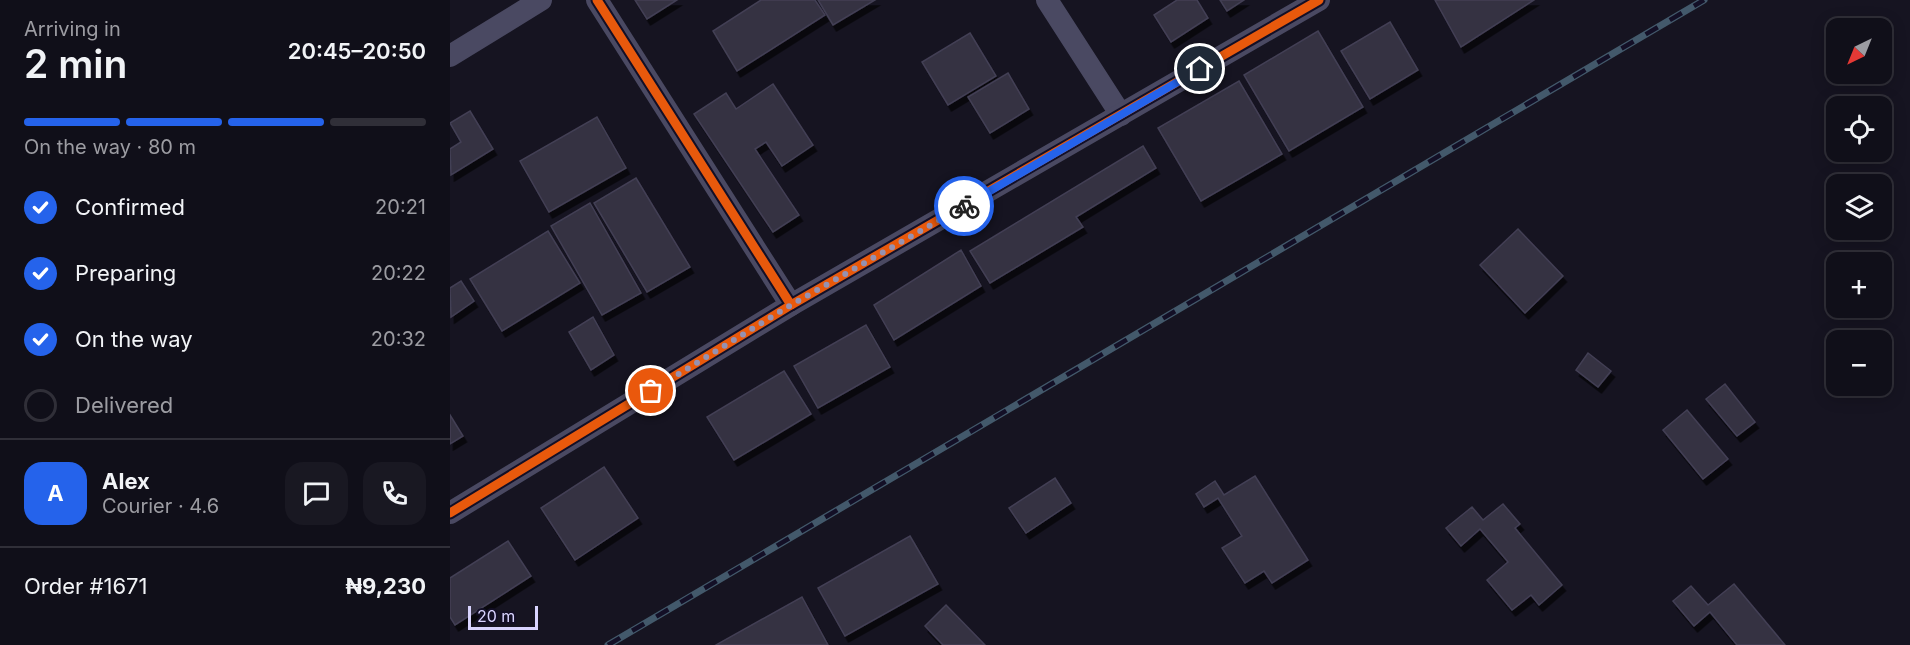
<!DOCTYPE html>
<meta charset="utf-8">
<style>
:root{--surface:#100f19;--page:#191822;--text:#f1f3f6;--muted:#9c9ca2;--line:#302f38;--accent:#2563eb}
body{margin:0;font-family:Inter,sans-serif;background:var(--page);color:var(--text);height:100vh;display:flex;flex-direction:column;font-size:22px;white-space:nowrap}
*{box-sizing:border-box;margin:0}
p{font-size:20px;color:var(--muted)}
.icon{flex:none;width:33px;height:33px;fill:none;stroke:currentColor;stroke-width:2;stroke-linecap:round;stroke-linejoin:round}
.map{position:relative;flex:1;overflow:hidden}
.drawer{display:flex;flex-direction:column;background:var(--surface);width:450px}
.drawer>*{flex:none}
.needle{width:39px;rotate:223deg}
.buttons{position:absolute;left:1376px;top:18px;display:grid;gap:12px}
.buttons a{display:grid;place-items:center;width:66px;height:66px;border-radius:12px;background:var(--surface);box-shadow:0 3px 15px #0003,0 0 0 2px var(--line);font-size:30px}
.scale{position:absolute;left:18px;bottom:15px;width:70px;box-sizing:border-box;padding-left:6px;border:3px solid #d9d4ff;border-top:0;font-size:16px;line-height:21px;white-space:nowrap;color:#d9d4ff;-webkit-text-stroke:4px #130f26;paint-order:stroke}
.pin{position:absolute;display:grid;place-items:center;width:51px;height:51px;color:#fff;margin:-26px;border:3px solid #fff;border-radius:50%;box-shadow:0 2px 6px #0007}
.courier{position:absolute;display:grid;place-items:center;width:60px;height:60px;margin:-30px;border:4px solid #2563eb;border-radius:50%;background:#fff;color:#222;box-shadow:0 2px 8px #0007}
.summary em{font-style:normal;font-weight:600}
.summary div{display:flex;flex-direction:column-reverse}
.summary{display:flex;align-items:center;justify-content:space-between;height:102px;padding:0 24px}
h1{font-size:39px;font-weight:600;line-height:45px}
.bar{display:grid;grid-template-columns:repeat(4,1fr);gap:9px 6px;align-content:center;height:72px;padding:0 24px}
.bar i{height:8px;border-radius:4px;background:var(--line)}
.bar .current{background:var(--accent)}
.bar p{grid-column:span 4}
.line{display:flex;align-items:center;gap:15px;padding:0 24px;border-top:2px solid var(--line)}
.line div{flex:1}
.round{display:grid;place-items:center;flex:none;width:63px;height:63px;border-radius:18px;background:var(--page)}
ol{padding:0 24px;list-style:none}
li{display:flex;align-items:center;gap:18px;height:66px}
li p{margin-inline-start:auto}
li .icon{padding:6px;border-radius:50%;background:var(--accent);color:#fff;stroke-width:4}
li:last-child{color:var(--muted)}
li i{width:33px;height:33px;border:3px solid var(--line);border-radius:50%}
main{display:flex;flex:1;min-height:0}
.map>svg:first-child{display:block}
.building{fill:#343243;stroke:#433f54;stroke-width:1.5;filter:url(#shadow)}
.lines{fill:none;stroke-linecap:round;stroke-linejoin:round}
.minor{stroke:#4a4962;stroke-width:22}
.rail-casing{stroke:#43596b;stroke-width:7}
.rail{stroke:#130f26;stroke-width:4.5;stroke-dasharray:14;stroke-linecap:butt}
.cycleway-casing{stroke:#130f26;stroke-width:13}
.cycleway{stroke:#e8590c;stroke-width:9}
.done{stroke:#9591b1;stroke-width:6;stroke-dasharray:0 10.8}
.route{stroke:#2563eb;stroke-width:8}
</style>
<main>
<section class="drawer">
<div class="summary"><div><h1>2 min</h1><p>Arriving in</p></div><em>20:45–20:50</em></div>
<div class="bar"><i class="current"></i><i class="current"></i><i class="current"></i><i></i><p>On the way · 80 m</p></div>
<ol>
<li><svg class="icon" aria-label="check" viewBox="0 0 24 24"><path d="M5 12l5 5 9-10"/></svg>Confirmed<p>20:21</p></li>
<li><svg class="icon" aria-label="check" viewBox="0 0 24 24"><path d="M5 12l5 5 9-10"/></svg>Preparing<p>20:22</p></li>
<li><svg class="icon" aria-label="check" viewBox="0 0 24 24"><path d="M5 12l5 5 9-10"/></svg>On the way<p>20:32</p></li>
<li><i></i>Delivered</li>
</ol>
<div class="line" style="height:108px"><b class="round" style="background:var(--accent);color:#fff">A</b><div><b>Alex</b><p>Courier · 4.6</p></div><a class="round"><svg class="icon" aria-label="chat" viewBox="0 0 24 24"><path d="M4 5h16v11H9l-5 4z"/></svg></a><a class="round"><svg class="icon" aria-label="phone" viewBox="0 0 24 24"><path d="M5 4h4l2 5-3 2q2 4 5 5l2-3 5 2v4C11 20 4 13 5 4z"/></svg></a></div>
<div class="line" style="height:78px"><div>Order #1671</div><b>₦9,230</b></div>
</section>
<div class="map">
<svg width="1460" height="645" viewBox="0 0 1460 645">
<defs>
<filter id="shadow"><feDropShadow dx="3.5" dy="6" stdDeviation="0" flood-color="#0009"/></filter>
</defs>
<rect width="100%" height="100%" fill="#161421"/>
<g class="building">
<polygon points="185,0 227,0 197,19"/>
<polygon points="311,0 365,0 375,15 287,71 263,31"/>
<polygon points="368,0 425,0 383,25"/>
<polygon points="727,0 747,0 758,18 721,42 704,15"/>
<polygon points="770,0 794,0 777,11"/>
<polygon points="985,0 1084,0 1011,47"/>
<polygon points="940,22 968,70 920,99 891,51"/>
<polygon points="868,31 913,107 839,151 794,75"/>
<polygon points="520,33 546,76 498,105 472,62"/>
<polygon points="558,73 579,109 540,133 518,97"/>
<polygon points="789,81 832,154 751,201 708,128"/>
<polygon points="323,84 363,145 332,166 316,142 305,149 349,215 323,232 244,114 276,93 286,109"/>
<polygon points="20,111 43,149 1,175 0,149 11,142 0,123"/>
<polygon points="147,117 176,168 99,212 70,161"/>
<polygon points="693,146 706,168 626,217 633,227 540,283 520,251"/>
<polygon points="186,178 240,267 197,292 144,203"/>
<polygon points="140,203 191,293 152,315 101,226"/>
<polygon points="1068,229 1113,276 1075,313 1030,265"/>
<polygon points="98,231 130,283 52,331 20,279"/>
<polygon points="511,250 531,286 444,340 424,305"/>
<polygon points="11,281 24,301 1,317 0,288"/>
<polygon points="143,317 164,355 141,370 119,332"/>
<polygon points="416,325 440,367 368,408 344,366"/>
<polygon points="1138,353 1161,371 1148,387 1126,370"/>
<polygon points="334,371 361,414 284,460 257,417"/>
<polygon points="1275,384 1305,422 1287,436 1256,399"/>
<polygon points="1237,410 1278,459 1253,479 1213,430"/>
<polygon points="0,415 13,436 0,444"/>
<polygon points="154,467 188,518 125,560 91,508"/>
<polygon points="805,476 858,560 822,583 814,571 795,583 772,548 792,536 768,498 754,507 746,494 765,481 774,495"/>
<polygon points="605,478 621,503 576,533 559,508"/>
<polygon points="1053,504 1070,524 1065,528 1112,585 1089,605 1081,595 1062,610 1037,580 1058,562 1030,529 1011,546 996,528 1022,507 1033,520"/>
<polygon points="460,536 488,584 395,636 368,588"/>
<polygon points="58,541 81,576 5,625 0,617 0,578"/>
<polygon points="1284,584 1335,645 1287,645 1260,612 1244,626 1223,601 1241,586 1258,605"/>
<polygon points="352,597 378,645 266,645"/>
<polygon points="496,605 535,645 493,645 475,626"/>
</g>
<g class="lines">
<g class="minor">
<polyline points="147,0 341,305"/>
<polyline points="597,0 671,115"/>
<polyline points="0,56 91,0"/>
<polyline points="0,513 341,305 869,0"/>
</g>
<defs>
<polyline id="rail" points="158,645 1254,0"/>
</defs>
<use href="#rail" class="rail-casing"/>
<use href="#rail" class="rail"/>
<defs>
<g id="cycleway">
<polyline points="147,0 341,305"/>
<polyline points="0,513 341,305 869,0"/>
</g>
</defs>
<use href="#cycleway" class="cycleway-casing"/>
<use href="#cycleway" class="cycleway"/>
</g>
<g class="lines">
<polyline class="done" points="201,391 341,305 514,206"/>
<polyline class="route" points="514,206 750,69"/>
</g>
</svg>
<div class="buttons">
<a><svg class="needle" viewBox="-14 -14 28 28"><path d="M0-13l5 13h-10z" fill="#e53935"/><path d="M0 13l5-13h-10z" fill="#9c9ca2"/></svg></a>
<a><svg class="icon" aria-label="locate" viewBox="0 0 24 24"><circle cx="12" cy="12" r="6"/><path d="M12 2v4M12 18v4M2 12h4M18 12h4"/></svg></a>
<a><svg class="icon" aria-label="layers" viewBox="0 0 24 24"><path d="M12 4l9 5-9 5-9-5zM3 14l9 5 9-5"/></svg></a>
<a>+</a>
<a>−</a>
</div>
<div class="scale">20 m</div>
<div class="pin" style="left:201px;top:391px;background:#ea580c"><svg class="icon" aria-label="bag" viewBox="0 0 24 24"><path d="M5 8h14l-1 12H6zM9 8a3 3 0 0 1 6 0"/></svg></div>
<div class="pin" style="left:750px;top:69px;background:#1f2937"><svg class="icon" aria-label="home" viewBox="0 0 24 24"><path d="M3 11l9-7 9 7M6 9v11h12V9"/></svg></div>
<div class="courier" style="left:514px;top:206px"><svg class="icon" aria-label="bike" viewBox="0 0 24 24"><circle cx="6" cy="16" r="4"/><circle cx="18" cy="16" r="4"/><path d="M6 16l4-8h5l3 8M10 8l3 8H6M13 5h3"/></svg></div>
</div>
</main>
